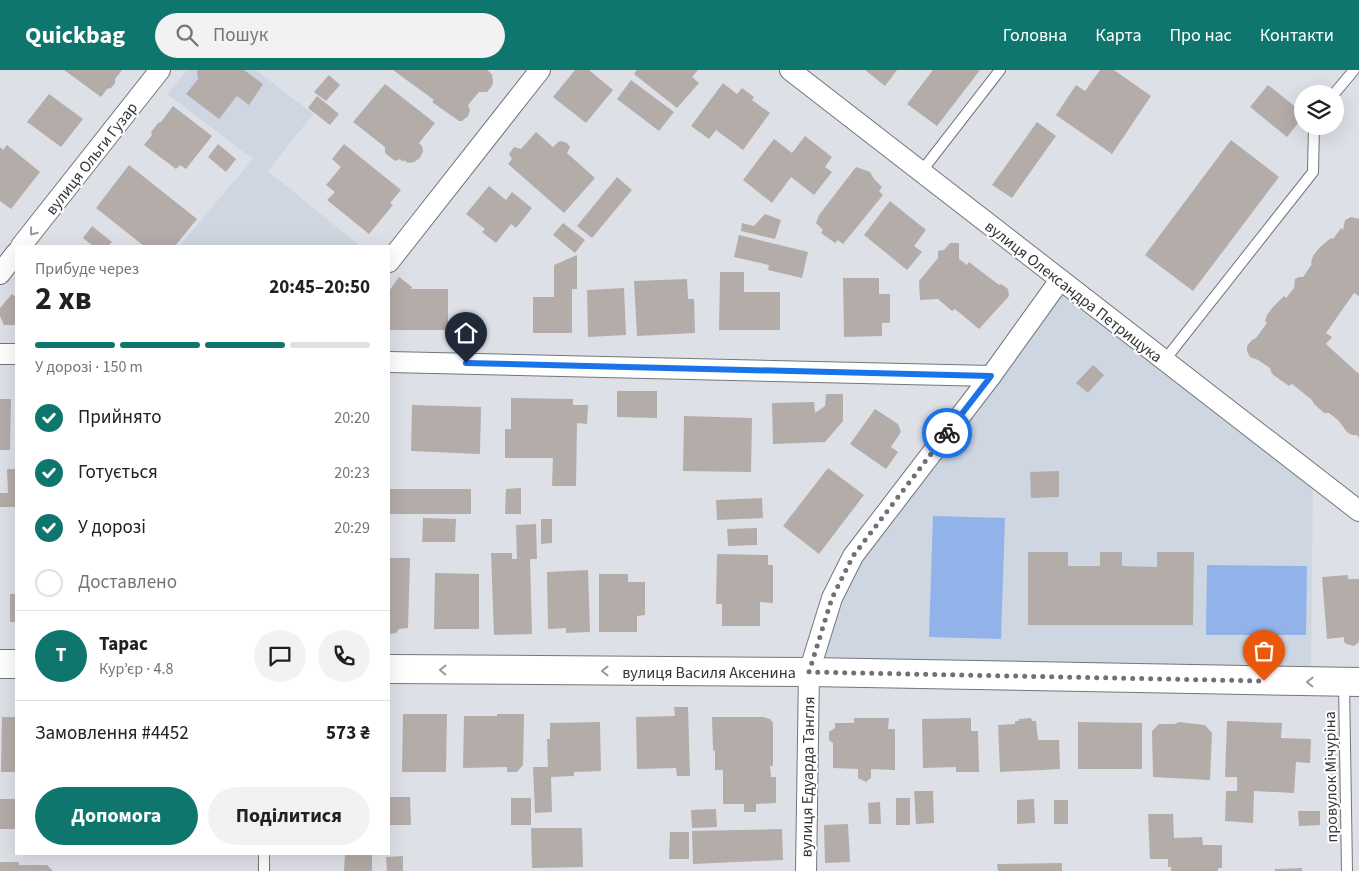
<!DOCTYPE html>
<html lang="uk">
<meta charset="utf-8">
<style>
:root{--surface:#fff;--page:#f2f2f2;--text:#202124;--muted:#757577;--line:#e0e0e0;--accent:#0f766e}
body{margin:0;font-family:"Source Sans 3",sans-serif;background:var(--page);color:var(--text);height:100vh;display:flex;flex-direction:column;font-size:19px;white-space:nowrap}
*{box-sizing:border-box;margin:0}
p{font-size:16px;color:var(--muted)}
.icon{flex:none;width:28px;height:28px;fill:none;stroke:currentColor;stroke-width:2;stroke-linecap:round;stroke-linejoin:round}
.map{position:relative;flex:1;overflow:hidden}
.side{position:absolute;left:15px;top:175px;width:375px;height:610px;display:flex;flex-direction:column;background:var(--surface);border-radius:0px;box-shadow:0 5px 20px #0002}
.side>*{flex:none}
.fabs{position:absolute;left:1294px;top:15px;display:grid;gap:10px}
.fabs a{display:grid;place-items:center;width:50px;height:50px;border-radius:50%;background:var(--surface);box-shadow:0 5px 20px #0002;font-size:25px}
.pin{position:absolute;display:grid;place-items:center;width:42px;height:42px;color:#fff;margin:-51px -21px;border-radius:50% 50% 50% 0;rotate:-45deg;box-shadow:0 0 5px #0007}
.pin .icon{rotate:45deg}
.courier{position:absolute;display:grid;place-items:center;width:50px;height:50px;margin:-25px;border:4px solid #1a73e8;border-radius:50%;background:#fff;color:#222;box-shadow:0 1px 6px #0007}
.headline em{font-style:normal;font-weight:700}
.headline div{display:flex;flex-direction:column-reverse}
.headline{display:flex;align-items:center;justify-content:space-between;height:85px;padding:0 20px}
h1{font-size:32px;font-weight:700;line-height:38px}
.bar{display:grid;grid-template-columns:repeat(4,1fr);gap:8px 5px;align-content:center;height:60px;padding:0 20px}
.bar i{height:6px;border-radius:4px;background:var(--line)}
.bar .current{background:var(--accent)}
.bar p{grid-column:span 4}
.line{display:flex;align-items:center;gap:12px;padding:0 20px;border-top:1px solid var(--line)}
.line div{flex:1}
.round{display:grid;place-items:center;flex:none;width:52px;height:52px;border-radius:26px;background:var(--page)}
ol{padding:0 20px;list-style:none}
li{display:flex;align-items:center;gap:15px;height:55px}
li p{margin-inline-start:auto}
li .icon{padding:5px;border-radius:50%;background:var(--accent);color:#fff;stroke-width:4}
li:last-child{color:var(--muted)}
li i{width:28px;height:28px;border:2px solid var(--line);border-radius:50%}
.cta{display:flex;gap:10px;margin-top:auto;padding:10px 20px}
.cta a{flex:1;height:58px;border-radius:30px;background:var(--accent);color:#fff;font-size:20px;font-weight:700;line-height:58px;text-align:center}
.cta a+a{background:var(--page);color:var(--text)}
header{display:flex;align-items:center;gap:30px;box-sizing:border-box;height:70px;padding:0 25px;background:var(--accent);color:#fff}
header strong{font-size:24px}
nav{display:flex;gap:28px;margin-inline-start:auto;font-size:18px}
.search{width:350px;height:45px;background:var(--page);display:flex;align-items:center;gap:12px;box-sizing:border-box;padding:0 18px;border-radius:28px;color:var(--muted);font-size:19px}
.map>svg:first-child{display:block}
.built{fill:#ced6e2}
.green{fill:#92b2ea}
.building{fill:#b4aca9}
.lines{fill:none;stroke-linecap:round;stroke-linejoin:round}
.lane-casing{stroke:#73767c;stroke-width:12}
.street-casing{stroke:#73767c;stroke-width:22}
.secondary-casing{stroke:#73767c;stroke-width:30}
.lane{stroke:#fff;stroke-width:10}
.street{stroke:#fff;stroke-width:20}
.secondary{stroke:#fff;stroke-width:28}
.oneway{stroke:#999a9b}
.done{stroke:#6e7175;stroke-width:5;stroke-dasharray:0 9}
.route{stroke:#1a73e8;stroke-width:6}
.labels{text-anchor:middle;stroke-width:4;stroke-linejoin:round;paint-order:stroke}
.street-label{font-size:16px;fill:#333537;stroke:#fff}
</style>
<header>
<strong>Quickbag</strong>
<div class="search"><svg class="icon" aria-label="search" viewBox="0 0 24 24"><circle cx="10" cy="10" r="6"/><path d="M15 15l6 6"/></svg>Пошук</div>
<nav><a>Головна</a><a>Карта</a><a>Про нас</a><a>Контакти</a></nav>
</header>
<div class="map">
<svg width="1359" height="801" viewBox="0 0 1359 801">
<rect width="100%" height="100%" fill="#dde1e7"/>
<g class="built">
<polygon points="187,0 256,0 313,44 268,101 360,176 179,176 253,89 167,24"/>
<polygon points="1062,210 1313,403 1311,610 809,602 832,528"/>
</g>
<g class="green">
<polygon points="933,446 1005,448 1001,569 929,567"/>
<polygon points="1207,495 1307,496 1306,565 1206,565"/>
</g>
<g class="building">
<polygon points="64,0 122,0 115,9 115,13 111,18 107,19 101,27"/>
<polygon points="198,0 244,0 263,14 249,35 237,26 219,49 186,24 198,9 197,2"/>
<polygon points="393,0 487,0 492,4 493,12 492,16 487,22 479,22 468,35 470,40 468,46 462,51 459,51 432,32 434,30"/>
<polygon points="575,0 589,0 613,20 586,53 553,27"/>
<polygon points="637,0 698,0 692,7 699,13 677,38 634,4"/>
<polygon points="865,0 897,0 885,16"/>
<polygon points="933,0 980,0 937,56 907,34"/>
<polygon points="1100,0 1114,0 1151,26 1112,84 1056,45 1076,15 1085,21"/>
<polygon points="329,5 340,15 326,31 314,22"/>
<polygon points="631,10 674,42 659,61 617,29"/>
<polygon points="723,13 737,24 742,18 754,27 752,30 770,43 743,80 716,60 709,69 691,56"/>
<polygon points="385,14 435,53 419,73 422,76 423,81 420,88 414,92 408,93 404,90 403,92 400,89 395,91 385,83 385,77 353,52"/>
<polygon points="1268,15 1302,42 1302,48 1287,67 1250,37"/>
<polygon points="49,24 83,49 61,77 27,52"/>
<polygon points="317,26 339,44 330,55 308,38"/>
<polygon points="173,36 212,66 186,99 180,95 176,99 144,75 152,65 151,62 158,53 161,52"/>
<polygon points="1037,52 1056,66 1012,128 992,115"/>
<polygon points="536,62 553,77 558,72 561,71 567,73 570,77 567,83 595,108 564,143 508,94 512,89 509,84 514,77 521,79"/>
<polygon points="805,66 832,87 825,97 832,102 814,125 791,107 772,133 743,110 774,69 792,83"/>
<polygon points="1231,70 1279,107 1193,221 1145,185"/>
<polygon points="218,74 236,89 226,102 208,87"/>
<polygon points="344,74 401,120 390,133 393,135 369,164 327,130 335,122 326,115 341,97 332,89"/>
<polygon points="7,75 40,102 11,139 0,131 0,77 3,80"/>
<polygon points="129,95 197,149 175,176 144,176 96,138"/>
<polygon points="856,97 870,102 874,109 882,117 879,121 883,125 843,174 838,170 835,173 821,163 823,160 816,153 819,145"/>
<polygon points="617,107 632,120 592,168 577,156"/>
<polygon points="489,116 506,130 512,122 532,138 516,158 511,154 496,173 482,162 485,159 466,144"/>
<polygon points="890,131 926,160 914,176 922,182 907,200 864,165"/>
<polygon points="765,144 781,150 775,169 741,161 742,153 754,156"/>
<polygon points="1351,147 1359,149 1359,226 1354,223 1326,263 1332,267 1326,274 1359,304 1359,368 1357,365 1352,365 1347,362 1338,350 1329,343 1324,343 1314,334 1312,330 1292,314 1289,316 1272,304 1270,298 1258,290 1250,287 1247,281 1247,276 1252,270 1256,268 1267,253 1265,251 1267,245 1273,237 1284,226 1286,228 1294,218 1295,209 1299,207 1303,207 1312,194 1311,193 1313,186 1320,177 1331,168 1333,169 1341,158 1343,160 1345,150"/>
<polygon points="563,153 585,170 575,183 553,165"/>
<polygon points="92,156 112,172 108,176 93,176 83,168"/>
<polygon points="739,165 808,182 802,208 768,200 769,195 734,187"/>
<polygon points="950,173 959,173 959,189 967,195 969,192 999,215 1001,214 1008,219 1009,226 979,259 955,239 952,241 938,229 920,230 919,211 938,188 938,181 944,180"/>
<polygon points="577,185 577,219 572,219 572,263 533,263 533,227 554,227 554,195"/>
<polygon points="720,202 744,202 744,222 780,222 780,260 719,260"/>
<polygon points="399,207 412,217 411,219 448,219 448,260 389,260 389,221"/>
<polygon points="843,208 879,208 879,224 890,224 890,253 882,253 882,266 844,267"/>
<polygon points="687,209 688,229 694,229 695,263 637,266 634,211"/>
<polygon points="624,218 626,265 588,267 587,220"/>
<polygon points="12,224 16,227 16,255 4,255 0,246 0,238"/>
<polygon points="1093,295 1104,305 1088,323 1076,313"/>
<polygon points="617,321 657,321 657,348 617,347"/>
<polygon points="826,324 843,324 843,351 825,372 773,374 772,333 814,332 815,343 825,336"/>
<polygon points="511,328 573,329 573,335 588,335 587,354 577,353 576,416 552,416 553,388 505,388 505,359 511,359"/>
<polygon points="0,329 11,329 10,380 0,380"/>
<polygon points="412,335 481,337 480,384 411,381"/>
<polygon points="875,339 898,354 901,362 891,377 898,382 886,399 850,374"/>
<polygon points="684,346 752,348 751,402 683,401"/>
<polygon points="828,398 864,425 819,484 783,456"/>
<polygon points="7,399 16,399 16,437 0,437 0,423 8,423"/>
<polygon points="1059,401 1059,427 1031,428 1030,402"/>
<polygon points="521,418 521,444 505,444 506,419"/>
<rect x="389" y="419" width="82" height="25"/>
<polygon points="762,428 763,448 717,450 716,430"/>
<polygon points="423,448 456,449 455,472 422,472"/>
<polygon points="541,449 552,449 552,473 541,474"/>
<polygon points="536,454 537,489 530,489 532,564 494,565 491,483 512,483 512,489 517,489 516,455"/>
<polygon points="757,458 757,475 728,476 727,459"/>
<polygon points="1028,482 1068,482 1068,496 1100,496 1100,482 1122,482 1122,496 1157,497 1157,482 1194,482 1193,555 1028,555"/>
<polygon points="717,484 768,485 768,495 773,495 773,533 760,532 760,556 722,556 722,534 716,534"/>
<polygon points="389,488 410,488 408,558 399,559 396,563 389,564"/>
<polygon points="588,500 590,562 566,563 566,558 548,559 547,502"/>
<polygon points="435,503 479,504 479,559 434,559"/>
<polygon points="599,504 628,504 628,512 645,512 645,545 637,546 637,562 599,562"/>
<polygon points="1348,505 1348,509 1359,509 1359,572 1354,576 1346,574 1344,572 1344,567 1327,569 1322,507"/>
<rect x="10" y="524" width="6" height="28"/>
<polygon points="674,637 688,637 690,706 677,706 676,698 637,699 636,647 675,646"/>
<polygon points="403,644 447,644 446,702 402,702"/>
<polygon points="497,644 524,644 523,695 517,702 507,702 507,697 463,698 464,646 497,646"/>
<polygon points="2,647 16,647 16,702 1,702"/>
<polygon points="712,647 763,647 770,649 773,653 773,696 770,696 771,707 776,707 776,733 756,734 756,742 744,742 744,734 723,734 723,700 715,700 715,681 713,680"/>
<polygon points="854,648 889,648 888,659 895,659 895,700 871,699 871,708 866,712 858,708 858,699 833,698 833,673 829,670 829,662 835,658 835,653 854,653"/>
<polygon points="971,648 971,661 978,661 979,702 956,702 956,697 923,698 922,649"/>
<polygon points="1031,648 1032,651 1036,651 1038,670 1059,670 1060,699 1000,702 998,655 1015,654 1015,651 1019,651 1019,649"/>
<polygon points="1227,651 1282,653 1281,668 1311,669 1310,693 1296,692 1294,723 1254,721 1253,753 1225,751 1226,721 1237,721 1237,707 1225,707"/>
<polygon points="600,652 601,701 574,702 574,706 551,707 552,742 535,743 533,697 548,697 547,669 550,669 550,653"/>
<polygon points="1078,652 1142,653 1142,699 1078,699"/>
<polygon points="1179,652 1205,655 1212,663 1210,710 1153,707 1152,661 1159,654 1175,654"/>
<polygon points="914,721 933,721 934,753 916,754"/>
<polygon points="389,727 410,727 411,755 389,755"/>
<rect x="511" y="728" width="20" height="27"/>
<rect x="896" y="728" width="14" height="27"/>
<rect x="0" y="729" width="16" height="30"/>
<polygon points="1034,729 1035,753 1017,754 1017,730"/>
<rect x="1054" y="730" width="14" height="24"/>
<polygon points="880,732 881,754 869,754 868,733"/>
<polygon points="716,739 717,757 692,758 691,740"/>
<polygon points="1298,741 1320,741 1320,755 1299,756"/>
<polygon points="1148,744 1173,744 1174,768 1202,767 1203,775 1222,775 1222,798 1218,798 1218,801 1171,801 1171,797 1168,797 1168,789 1150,789"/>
<polygon points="848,754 850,792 825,793 824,755"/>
<polygon points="531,758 582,758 583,797 532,798"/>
<polygon points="782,759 783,790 693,794 692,761"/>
<polygon points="670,762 689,762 689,789 669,789"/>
<polygon points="345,784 372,784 372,801 344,801"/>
<polygon points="403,786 403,801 387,801 386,787"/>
<polygon points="0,792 19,792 19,795 47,795 53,801 0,801"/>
<polygon points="1062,793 1062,801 998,801 997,794"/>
<polygon points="1302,798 1302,801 1275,801 1275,799"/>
</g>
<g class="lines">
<defs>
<g id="lane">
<polyline points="1334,24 1354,0"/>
<polyline points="921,102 1000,0"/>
<polyline points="1164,291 1313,102 1314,56"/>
<polyline points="1344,613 1347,801"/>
<polyline points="264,784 264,801"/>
</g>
<g id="street">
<polyline points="790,0 1359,441"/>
<polyline points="21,176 160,0"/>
<polyline points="389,192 540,0"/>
<polyline points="0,204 16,183"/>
<polyline points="0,284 16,284"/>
<polyline points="389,292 991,306"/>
<polyline points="806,801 809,602 832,528 853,486 991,306 1060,210"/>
</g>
<g id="secondary">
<polyline points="0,594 16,594"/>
<polyline points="389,599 809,602 1359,612"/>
</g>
</defs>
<use href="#lane" class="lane-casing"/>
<use href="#street" class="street-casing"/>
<use href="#secondary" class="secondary-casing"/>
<use href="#lane" class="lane"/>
<use href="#street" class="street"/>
<use href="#secondary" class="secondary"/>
</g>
<defs><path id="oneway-chevron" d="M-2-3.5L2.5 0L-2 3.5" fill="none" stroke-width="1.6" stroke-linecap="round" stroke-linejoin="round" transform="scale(1.25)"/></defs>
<g class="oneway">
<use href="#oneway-chevron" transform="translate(33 162) rotate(128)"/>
<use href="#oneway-chevron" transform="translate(443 600) rotate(-179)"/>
<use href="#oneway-chevron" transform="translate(605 601) rotate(-180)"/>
<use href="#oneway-chevron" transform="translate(1310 612) rotate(-179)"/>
</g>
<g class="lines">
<polyline class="done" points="947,363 853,486 832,528 809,602 1264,611"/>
<polyline class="route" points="466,293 991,306 947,363"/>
</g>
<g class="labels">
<g class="street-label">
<text transform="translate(91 88) rotate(-52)" y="6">вулиця Ольги Гузар</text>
<text transform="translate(1074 221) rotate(38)" y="6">вулиця Олександра Петрищука</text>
<text x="709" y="608">вулиця Василя Аксенина</text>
<text transform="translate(807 707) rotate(-89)" y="6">вулиця Едуарда Тангля</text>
<text transform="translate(1330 707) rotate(-91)" y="6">провулок Мічуріна</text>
</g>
</g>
</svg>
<div class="fabs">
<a><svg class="icon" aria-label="layers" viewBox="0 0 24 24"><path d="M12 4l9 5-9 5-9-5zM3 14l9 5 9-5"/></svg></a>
</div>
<div class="pin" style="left:1264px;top:611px;background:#ea580c"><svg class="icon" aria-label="bag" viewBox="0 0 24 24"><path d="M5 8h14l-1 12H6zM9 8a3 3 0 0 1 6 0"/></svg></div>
<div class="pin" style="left:466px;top:293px;background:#1f2937"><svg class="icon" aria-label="home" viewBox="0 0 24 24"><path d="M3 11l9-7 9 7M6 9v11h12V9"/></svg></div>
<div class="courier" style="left:947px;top:363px"><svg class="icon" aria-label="bike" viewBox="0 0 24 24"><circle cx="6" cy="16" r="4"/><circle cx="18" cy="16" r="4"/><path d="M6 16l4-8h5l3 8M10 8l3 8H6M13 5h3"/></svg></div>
<section class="side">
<div class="headline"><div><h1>2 хв</h1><p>Прибуде через</p></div><em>20:45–20:50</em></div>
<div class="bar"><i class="current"></i><i class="current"></i><i class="current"></i><i></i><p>У дорозі · 150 m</p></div>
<ol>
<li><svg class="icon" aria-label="check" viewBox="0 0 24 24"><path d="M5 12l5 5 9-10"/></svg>Прийнято<p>20:20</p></li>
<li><svg class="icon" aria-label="check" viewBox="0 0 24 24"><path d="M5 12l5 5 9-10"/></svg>Готується<p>20:23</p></li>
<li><svg class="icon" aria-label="check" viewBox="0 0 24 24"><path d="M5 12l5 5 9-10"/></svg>У дорозі<p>20:29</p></li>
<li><i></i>Доставлено</li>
</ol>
<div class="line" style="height:90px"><b class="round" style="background:var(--accent);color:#fff">Т</b><div><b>Тарас</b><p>Кур’єр · 4.8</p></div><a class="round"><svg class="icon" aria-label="chat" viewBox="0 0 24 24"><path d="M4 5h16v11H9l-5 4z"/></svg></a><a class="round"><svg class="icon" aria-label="phone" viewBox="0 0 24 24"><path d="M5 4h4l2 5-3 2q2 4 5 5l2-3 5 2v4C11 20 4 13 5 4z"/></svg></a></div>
<div class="line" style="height:65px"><div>Замовлення #4452</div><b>573 ₴</b></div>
<div class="cta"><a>Допомога</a><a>Поділитися</a></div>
</section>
</div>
